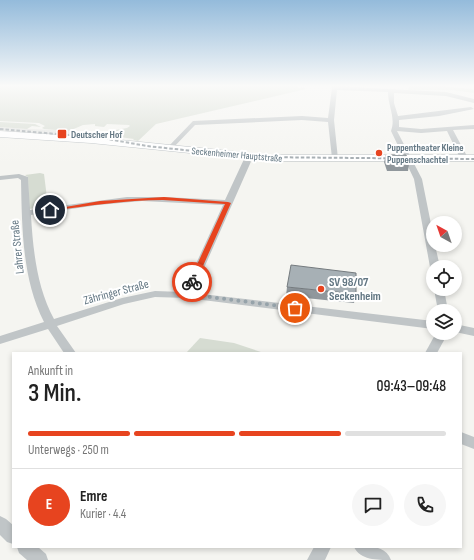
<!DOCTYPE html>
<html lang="de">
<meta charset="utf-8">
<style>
:root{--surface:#fff;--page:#f6f6f6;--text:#222;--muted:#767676;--line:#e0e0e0;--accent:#e7441f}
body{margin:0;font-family:"Sofia Sans Condensed",sans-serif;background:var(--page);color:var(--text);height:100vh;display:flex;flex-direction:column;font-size:15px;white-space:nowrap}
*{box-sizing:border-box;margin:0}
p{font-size:13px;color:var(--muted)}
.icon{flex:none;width:22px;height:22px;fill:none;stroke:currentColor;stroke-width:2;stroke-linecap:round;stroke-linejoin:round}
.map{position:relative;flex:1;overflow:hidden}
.side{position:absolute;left:12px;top:352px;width:450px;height:196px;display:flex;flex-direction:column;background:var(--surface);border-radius:0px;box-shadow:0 2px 6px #0003}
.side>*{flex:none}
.needle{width:26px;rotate:320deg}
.buttons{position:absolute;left:426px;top:216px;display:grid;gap:8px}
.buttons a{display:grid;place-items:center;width:36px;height:36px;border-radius:50%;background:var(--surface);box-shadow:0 2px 6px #0003;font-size:20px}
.pin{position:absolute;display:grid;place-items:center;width:34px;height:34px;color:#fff;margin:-17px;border:2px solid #fff;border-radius:50%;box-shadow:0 1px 4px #0007}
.courier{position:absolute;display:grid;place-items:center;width:40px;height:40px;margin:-20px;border:3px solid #e7441f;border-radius:50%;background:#fff;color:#222;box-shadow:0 1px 5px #0007}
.headline em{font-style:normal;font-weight:600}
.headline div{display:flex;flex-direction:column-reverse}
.headline{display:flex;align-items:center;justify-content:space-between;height:68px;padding:0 16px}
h1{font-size:26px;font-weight:600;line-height:30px}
.bar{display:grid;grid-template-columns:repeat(4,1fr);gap:6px 4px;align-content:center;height:48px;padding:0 16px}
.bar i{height:5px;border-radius:3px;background:var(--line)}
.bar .active{background:var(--accent)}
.bar p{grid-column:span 4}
.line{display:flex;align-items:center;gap:10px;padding:0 16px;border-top:1px solid var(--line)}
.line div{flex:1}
.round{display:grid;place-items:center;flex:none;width:42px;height:42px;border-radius:21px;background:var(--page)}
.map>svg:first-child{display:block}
.built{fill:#e6e7e5}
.green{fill:#d6dcd2}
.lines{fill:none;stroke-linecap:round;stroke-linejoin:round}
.secondary-casing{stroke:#b4babe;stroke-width:1}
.minor{fill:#c0c5c7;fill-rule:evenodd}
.secondary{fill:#fff;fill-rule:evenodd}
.rail{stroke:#a0a8ad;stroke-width:2;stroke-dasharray:3.5 2;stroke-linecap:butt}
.wall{fill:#90979c}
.building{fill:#a7b0b5;stroke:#757b7f}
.route{fill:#e7441f}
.done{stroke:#96a3aa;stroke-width:4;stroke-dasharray:0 7.2}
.poi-dot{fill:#e7441f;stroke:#fff;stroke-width:1.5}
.labels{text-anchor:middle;stroke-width:4;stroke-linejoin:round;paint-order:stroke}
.far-poi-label{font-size:10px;font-weight:bold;fill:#637783;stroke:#fff;text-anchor:start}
.far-street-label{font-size:10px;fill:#637783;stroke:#fff}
.street-label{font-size:12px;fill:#637783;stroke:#fff}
.poi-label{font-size:12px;font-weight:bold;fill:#637783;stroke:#fff;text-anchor:start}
</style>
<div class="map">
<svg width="474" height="560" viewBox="0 0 474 560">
<rect width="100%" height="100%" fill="#f5f5f1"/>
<polygon class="built" points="0,127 27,129 107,132 99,138 10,131 0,130"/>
<g class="green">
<polygon points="0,86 298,86 299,88 304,87 306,89 156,124 138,141 133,140 134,139 112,136 116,130 127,128 130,126 129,125 107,124 104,127 95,126 95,124 83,125 69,131 44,129 42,128 45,126 39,123 0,121"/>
<polygon points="410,86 440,86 472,89 474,90 474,93 452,90 408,90"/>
<polygon points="0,122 35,124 41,127 32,126 27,129 0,127"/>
<polygon points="40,173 44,174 48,206 29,209 28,177 25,175"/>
<polygon points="200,338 234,343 264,353 186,353"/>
</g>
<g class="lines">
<defs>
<polygon id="secondary" points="0,131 91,137 269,155 474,155 474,161 269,161 91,143 0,137"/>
</defs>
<use href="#secondary" class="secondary-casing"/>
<g class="minor">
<path d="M331 86 446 92 474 99V103L446 96 394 93V103L398 116 471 107 474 109 439 116 399 120V127L421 129 474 125V129L453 130 468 158 464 160 460 158 447 131 421 133 397 131 422 179 433 234V245H435L440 267H433V269L430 267 414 179 391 131C396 118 388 106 388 92L337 90 334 120 338 159 332 158 328 122 302 120 195 125 172 149 167 148 193 121 302 116 328 118 332 88Z"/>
<path d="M249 155 253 157 193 293 433 321V329L187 298 155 297 124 304 57 326 76 353H64L48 329 0 344V336L44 322C22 279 22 227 21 180L18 178 0 180V176L19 174 28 177 30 210 127 197H164L225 200 245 157ZM142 201 223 205 183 292 155 291 122 298 54 319C37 288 33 250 31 215L98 205Z"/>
<polygon points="434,289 444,289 448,311 438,311"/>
<polygon points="455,324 474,328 474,336 455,332"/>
<polygon points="436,333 448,333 437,353 425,353"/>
<polygon points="461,432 474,437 474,449 461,444"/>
<polygon points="0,516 6,519 13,525 13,544 7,542 0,535"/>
<polygon points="17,547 38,547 46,554 48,560 27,560 19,553"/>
<polygon points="314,547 331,547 325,560 307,560"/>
<path d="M354 547C368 547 385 544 391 560 377 560 360 560 354 547Z"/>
</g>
<use href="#secondary" class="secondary"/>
<polyline class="rail" points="0,129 102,138 147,146 249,157 474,159"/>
</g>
<g class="wall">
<polygon points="386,155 409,164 408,171 387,171 384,162"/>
<polygon points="287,287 356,294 354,303 286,296"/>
</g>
<g class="building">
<polygon points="386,155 406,155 409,164 388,163"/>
<polygon points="291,265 356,273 356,294 287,287"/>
</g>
<linearGradient id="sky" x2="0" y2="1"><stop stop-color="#94bbdb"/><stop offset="0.52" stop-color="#fafaf9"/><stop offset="1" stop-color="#fafaf9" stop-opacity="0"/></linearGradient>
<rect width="474" height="165" fill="url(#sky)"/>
<path class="route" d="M164 197 228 202 231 203 195 284 189 282 225 204C204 203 184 201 163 200 125 200 88 206 50 211L48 210 100 201Z"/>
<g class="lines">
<polyline class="done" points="192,282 187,294 295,308"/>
</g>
<g class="poi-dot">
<rect x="57" y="129" width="10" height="10" rx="2"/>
<circle cx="379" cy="153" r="4"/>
<circle cx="321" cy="289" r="4"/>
</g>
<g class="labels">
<g class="far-poi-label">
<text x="71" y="138">Deutscher Hof</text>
<text x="387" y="151">Puppentheater Kleine<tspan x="387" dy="12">Puppenschachtel</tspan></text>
</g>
<g class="far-street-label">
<text transform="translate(237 154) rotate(5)" y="4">Seckenheimer Hauptstraße</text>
</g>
<g class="street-label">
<text transform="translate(17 247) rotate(-96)" y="4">Lahrer Straße</text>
<text transform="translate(116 292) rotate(-15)" y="4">Zähringer Straße</text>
</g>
<g class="poi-label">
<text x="329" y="286">SV 98/07<tspan x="329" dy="14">Seckenheim</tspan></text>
</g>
</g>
</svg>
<div class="buttons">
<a><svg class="needle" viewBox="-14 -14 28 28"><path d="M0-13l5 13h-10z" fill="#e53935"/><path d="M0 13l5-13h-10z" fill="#767676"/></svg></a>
<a><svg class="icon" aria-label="locate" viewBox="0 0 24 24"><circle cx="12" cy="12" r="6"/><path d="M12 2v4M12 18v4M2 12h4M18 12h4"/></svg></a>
<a><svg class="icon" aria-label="layers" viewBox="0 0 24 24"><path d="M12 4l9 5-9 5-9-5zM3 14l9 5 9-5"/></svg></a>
</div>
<div class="pin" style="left:295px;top:308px;background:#ea580c"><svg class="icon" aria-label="bag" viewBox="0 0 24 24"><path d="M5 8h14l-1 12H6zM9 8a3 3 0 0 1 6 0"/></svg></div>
<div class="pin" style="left:50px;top:210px;background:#1f2937"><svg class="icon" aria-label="home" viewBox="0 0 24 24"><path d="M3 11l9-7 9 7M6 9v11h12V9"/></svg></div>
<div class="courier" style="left:192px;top:282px"><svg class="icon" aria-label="bike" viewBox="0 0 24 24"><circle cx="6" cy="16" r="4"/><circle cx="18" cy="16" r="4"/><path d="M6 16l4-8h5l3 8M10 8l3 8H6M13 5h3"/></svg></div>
<section class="side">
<div class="headline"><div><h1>3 Min.</h1><p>Ankunft in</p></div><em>09:43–09:48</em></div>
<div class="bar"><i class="active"></i><i class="active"></i><i class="active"></i><i></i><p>Unterwegs · 250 m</p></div>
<div class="line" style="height:72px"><b class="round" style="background:var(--accent);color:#fff">E</b><div><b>Emre</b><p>Kurier · 4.4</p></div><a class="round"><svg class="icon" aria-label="chat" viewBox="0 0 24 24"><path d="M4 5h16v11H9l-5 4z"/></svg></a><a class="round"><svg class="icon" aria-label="phone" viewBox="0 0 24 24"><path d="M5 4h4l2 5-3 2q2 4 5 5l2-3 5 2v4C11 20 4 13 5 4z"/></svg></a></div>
</section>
</div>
